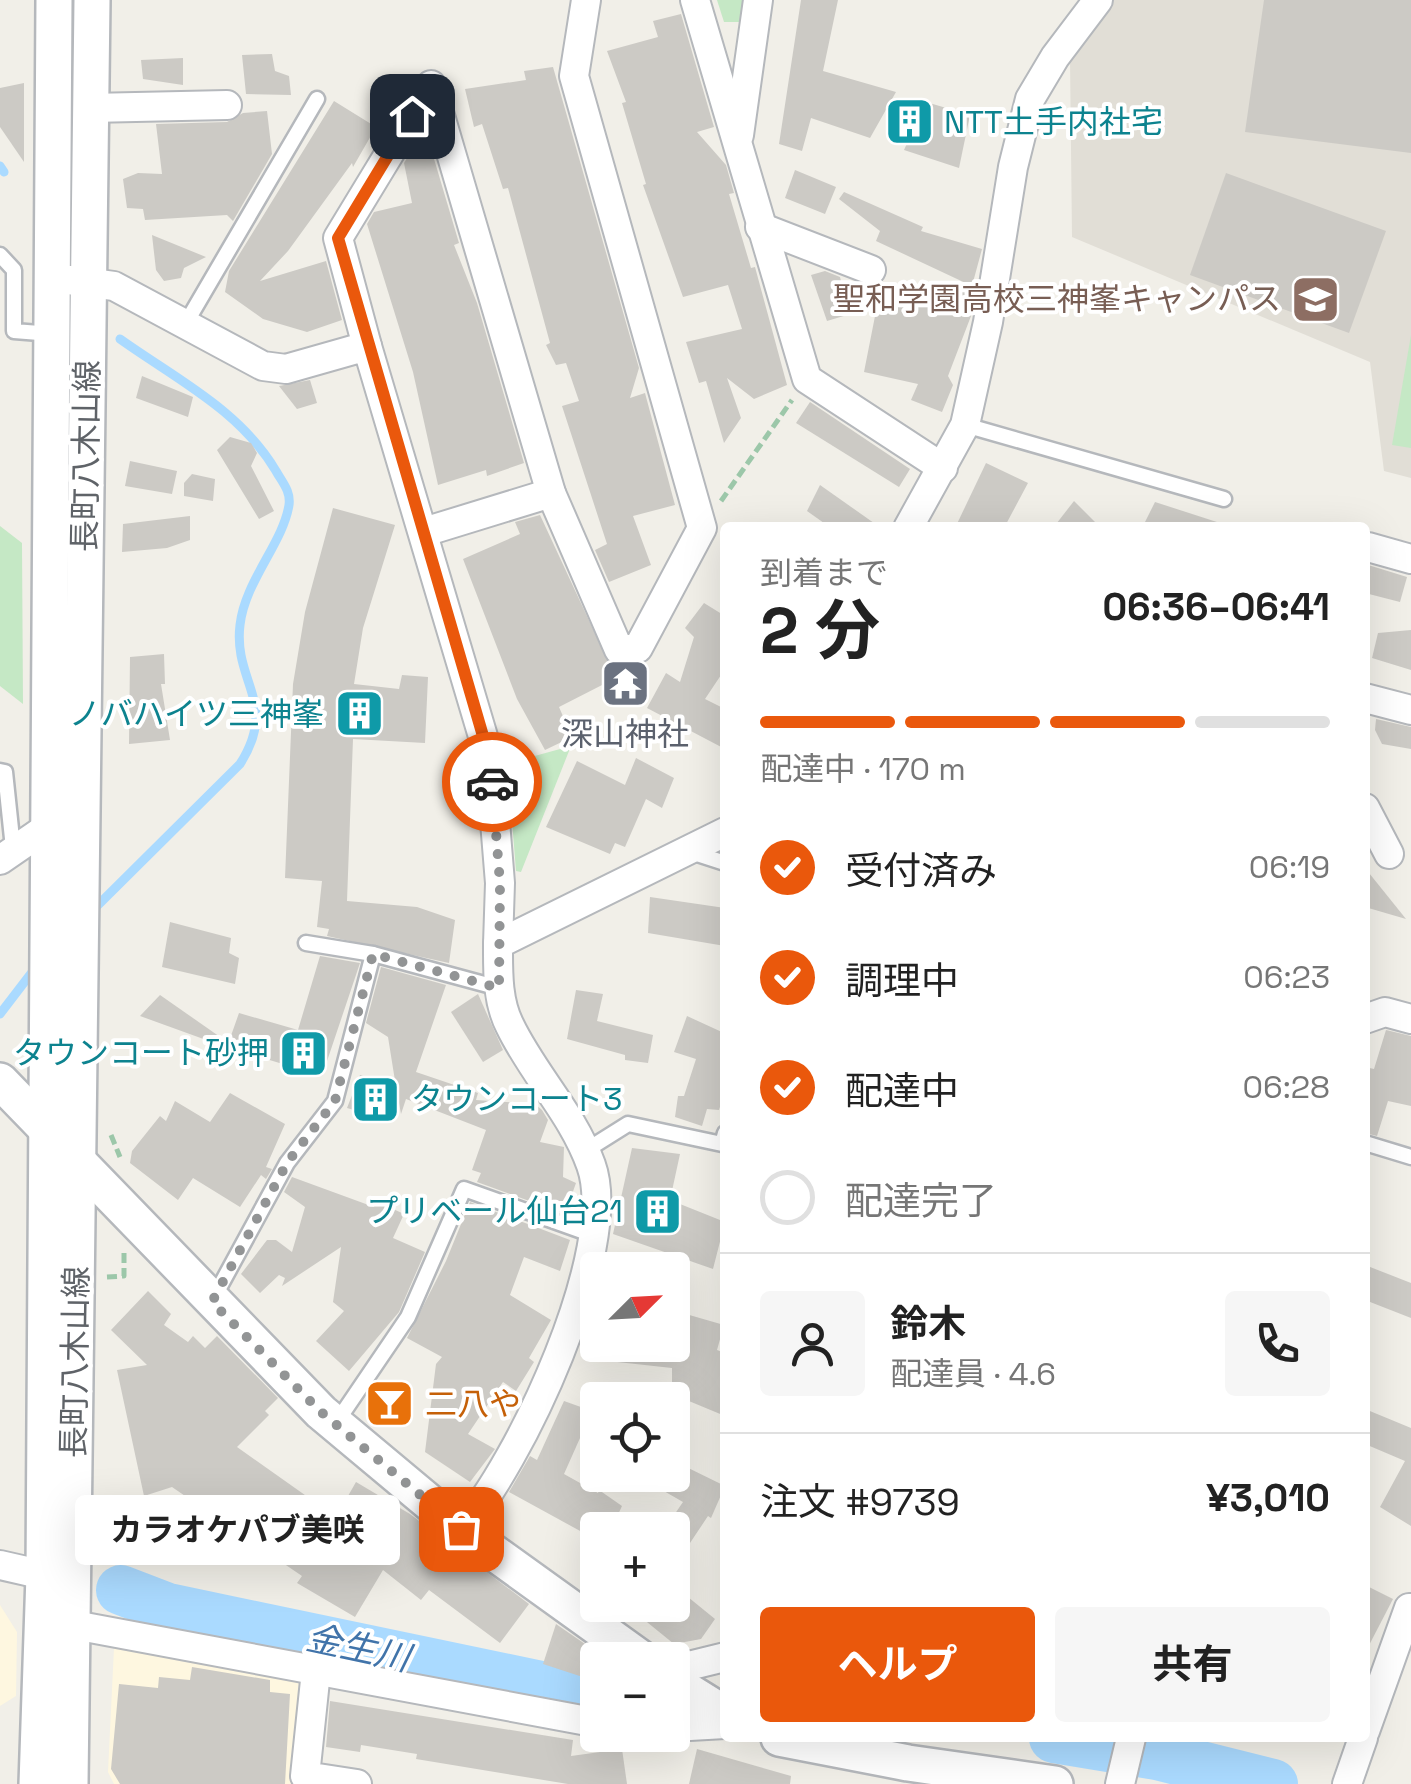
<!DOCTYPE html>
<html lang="ja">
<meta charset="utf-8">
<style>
:root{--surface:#fff;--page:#f6f6f6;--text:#222;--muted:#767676;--line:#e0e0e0;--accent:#ea580c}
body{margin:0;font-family:"Space Grotesk","Noto Sans JP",sans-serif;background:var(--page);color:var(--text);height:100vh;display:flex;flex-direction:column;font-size:38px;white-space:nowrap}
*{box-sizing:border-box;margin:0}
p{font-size:32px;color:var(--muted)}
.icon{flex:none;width:55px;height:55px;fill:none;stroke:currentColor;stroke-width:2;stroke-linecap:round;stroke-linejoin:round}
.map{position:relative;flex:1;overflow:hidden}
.panel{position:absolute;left:720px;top:522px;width:650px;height:1220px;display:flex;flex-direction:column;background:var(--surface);border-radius:10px;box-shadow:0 10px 40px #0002}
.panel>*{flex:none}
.needle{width:65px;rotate:66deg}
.fabs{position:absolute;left:580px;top:1252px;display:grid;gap:20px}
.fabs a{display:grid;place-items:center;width:110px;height:110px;border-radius:10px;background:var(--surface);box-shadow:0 10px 40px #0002;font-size:50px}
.pin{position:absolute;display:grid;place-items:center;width:85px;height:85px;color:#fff;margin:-42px;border-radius:20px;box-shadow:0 5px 15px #0006}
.courier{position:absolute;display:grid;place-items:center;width:100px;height:100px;margin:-50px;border:8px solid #ea580c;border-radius:50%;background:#fff;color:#222;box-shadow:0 2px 12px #0007}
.bubble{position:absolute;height:70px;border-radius:10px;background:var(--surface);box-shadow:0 10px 40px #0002;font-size:32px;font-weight:700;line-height:70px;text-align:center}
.summary em{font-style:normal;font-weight:700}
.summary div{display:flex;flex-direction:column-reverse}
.summary{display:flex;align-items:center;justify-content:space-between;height:170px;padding:0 40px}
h1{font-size:65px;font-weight:700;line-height:75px}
.bar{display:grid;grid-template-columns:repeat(4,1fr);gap:15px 10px;align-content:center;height:120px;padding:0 40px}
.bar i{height:12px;border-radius:8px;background:var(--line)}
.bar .selected{background:var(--accent)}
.bar p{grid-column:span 4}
.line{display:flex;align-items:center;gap:25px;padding:0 40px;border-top:2px solid var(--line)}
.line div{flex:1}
.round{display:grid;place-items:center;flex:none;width:105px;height:105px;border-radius:10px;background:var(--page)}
ol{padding:0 40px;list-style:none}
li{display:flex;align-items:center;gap:30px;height:110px}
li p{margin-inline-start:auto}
li .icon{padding:10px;border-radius:50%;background:var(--accent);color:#fff;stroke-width:4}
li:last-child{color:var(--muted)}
li i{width:55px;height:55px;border:5px solid var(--line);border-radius:50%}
.primary-button{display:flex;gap:20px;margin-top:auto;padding:20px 40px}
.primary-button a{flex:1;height:115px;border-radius:10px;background:var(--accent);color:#fff;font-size:40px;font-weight:700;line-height:115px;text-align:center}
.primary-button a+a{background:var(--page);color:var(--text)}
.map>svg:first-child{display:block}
.commercial{fill:#fef7e0}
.education{fill:#e1ded6}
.green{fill:#c5e8c5}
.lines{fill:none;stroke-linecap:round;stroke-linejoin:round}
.stream{stroke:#aadaff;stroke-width:9}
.river{stroke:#aadaff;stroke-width:50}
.building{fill:#cccac5}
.service-casing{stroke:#b5b8bc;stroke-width:19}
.minor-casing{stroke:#b5b8bc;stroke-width:32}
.tertiary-casing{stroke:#b5b8bc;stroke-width:40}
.path{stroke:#9cc7a9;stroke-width:5;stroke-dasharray:10 5;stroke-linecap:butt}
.service{stroke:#fff;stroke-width:14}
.minor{stroke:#fff;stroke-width:28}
.tertiary{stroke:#fff;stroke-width:35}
.done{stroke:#929495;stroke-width:10;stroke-dasharray:0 18}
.route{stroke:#ea580c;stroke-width:12}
.labels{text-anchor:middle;stroke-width:8;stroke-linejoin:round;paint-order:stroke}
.culture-label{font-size:32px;fill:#0d838f;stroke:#fff;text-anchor:end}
.education-label{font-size:32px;fill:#785e54;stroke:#fff;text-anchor:end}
.street-label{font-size:32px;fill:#5f6368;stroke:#fff}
.worship-label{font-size:32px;fill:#5b616d;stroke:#fff}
.food-label{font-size:32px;fill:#c56008;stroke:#fff;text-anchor:start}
.water-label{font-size:35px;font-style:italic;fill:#4174aa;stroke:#fff}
</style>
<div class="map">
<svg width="1411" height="1784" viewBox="0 0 1411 1784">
<rect width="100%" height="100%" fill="#f1efe8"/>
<g class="commercial">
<polygon points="0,1605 17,1632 16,1696 0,1706"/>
<polygon points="114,1648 305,1680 295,1784 114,1784 108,1772"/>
</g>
<polygon class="education" points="1113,0 1411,0 1411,478 1384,471 1370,362 1072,237 1070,59"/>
<g class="green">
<polygon points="717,0 746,0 743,22 724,22"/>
<polygon points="1411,335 1411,448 1392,445"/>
<polygon points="0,526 22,543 23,704 0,686"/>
<polygon points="571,746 521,872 516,871 509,783 520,780 520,760"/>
</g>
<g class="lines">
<g class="stream">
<polyline points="0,166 4,172"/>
<path d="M93 910 240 764C279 703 233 682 240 625 245 581 283 543 289 505 291 491 282 482 276 471 240 410 176 379 120 339"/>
<polyline points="0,1014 36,967"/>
</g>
<g class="river">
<polyline points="121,1590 168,1608 598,1698"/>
<polyline points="1054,1738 1157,1755 1273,1784"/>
</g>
</g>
<g class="building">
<polygon points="801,0 838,0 823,71 896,92 870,138 811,118 802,151 779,144"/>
<polygon points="1264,0 1411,0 1411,153 1245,132"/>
<polygon points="681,14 714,127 697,132 726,165 734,193 729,194 751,268 755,267 787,385 754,399 727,378 741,418 724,443 706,381 699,383 686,342 742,329 728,285 683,297 643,185 646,184 622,103 626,102 607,51 658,37 653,21"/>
<polygon points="272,54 275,71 289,76 291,95 246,94 242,55"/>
<polygon points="183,58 183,85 143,79 141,60"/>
<polygon points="553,67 639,368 630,398 645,393 675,505 633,516 651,565 609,582 595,550 607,544 562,406 579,401 566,363 556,365 546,345 550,343 508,188 503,189 482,124 474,127 465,89 526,80 524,71"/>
<polygon points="24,83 24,162 0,127 0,88"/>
<polygon points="334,101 376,127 353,167 352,163 288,251 260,281 326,261 342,320 307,332 263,319 225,292 229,271"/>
<polygon points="926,102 970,115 959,168 904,150"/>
<polygon points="267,111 272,154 233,221 227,215 145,220 143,209 127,208 123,179 138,173 162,174 156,124 227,122 243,113"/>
<polygon points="429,142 459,243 454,245 477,303 524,463 487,476 486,470 438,485 413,372 367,224 374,212 412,203 404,163 414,147"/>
<polygon points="795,170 836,187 825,214 785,198"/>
<polygon points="1226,173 1386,231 1349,333 1190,275"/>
<polygon points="844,192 923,227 921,231 982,249 972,286 876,241 880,231 839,199"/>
<polygon points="152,235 206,257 184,268 181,278 164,281 156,270"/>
<polygon points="825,271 840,277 849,313 860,284 970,292 965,312 971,316 948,376 953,385 942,412 911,400 918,384 864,372 877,306 827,321 811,275"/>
<polygon points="142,376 193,397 188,417 136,398"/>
<polygon points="310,380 317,403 297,409 279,386"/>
<polygon points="810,402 910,469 899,487 796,423"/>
<polygon points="230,437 251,443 257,453 251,466 274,511 259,519 217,450"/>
<polygon points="130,461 177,471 172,494 125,486"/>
<polygon points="986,463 1028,483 1004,528 955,528"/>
<polygon points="192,474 215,479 213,501 184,496 184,483"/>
<polygon points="820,485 881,528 831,528 807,511"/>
<polygon points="1074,501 1101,528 1053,528"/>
<polygon points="1155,502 1220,523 1219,528 1142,528"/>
<polygon points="333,508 395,525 363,628 354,684 399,689 402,675 428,677 425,743 353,739 347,901 417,907 455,920 449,963 327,936 329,929 317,927 322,881 285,878 293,684 305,612"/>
<polygon points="540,515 612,670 606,683 559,707 572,737 545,750 517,699 463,559 520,534 515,522"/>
<polygon points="190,516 190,540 167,548 122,552 123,524"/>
<polygon points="1365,564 1407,577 1400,602 1365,593"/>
<polygon points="704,603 725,616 725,669 705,699 725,709 725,749 647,708 666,673 680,682 694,637 685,628"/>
<polygon points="1411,630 1411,670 1372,658 1378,633"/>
<polygon points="164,654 165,684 161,684 170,740 129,744 130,657"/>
<polygon points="1376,719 1411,727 1411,749 1382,744 1375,730"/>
<polygon points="636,758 674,778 662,808 646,799 625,847 615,843 610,854 546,827 577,761 625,785"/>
<polygon points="1365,868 1406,919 1365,907"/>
<polygon points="650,897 725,908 725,946 648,933"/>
<polygon points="170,922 231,938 229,953 239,958 235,984 162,967"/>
<polygon points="320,956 360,963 322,1076 227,1047 239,1013 298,1030"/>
<polygon points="381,967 446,985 416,1072 478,1093 476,1100 535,1104 542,1110 548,1120 540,1142 564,1147 563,1177 576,1183 565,1214 477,1182 481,1173 472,1170 486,1130 406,1099 401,1114 399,1103 392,1121 347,1108 360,1075 396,1087 388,1037 366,1023"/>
<polygon points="576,990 603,994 597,1021 653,1035 648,1063 625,1060 625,1055 567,1039"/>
<polygon points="478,994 503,1050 483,1062 451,1012"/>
<polygon points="160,995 223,1039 220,1045 140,1016"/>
<polygon points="687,1016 724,1033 725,1091 719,1110 707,1109 702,1126 675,1117 678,1096 684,1096 696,1059 674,1052"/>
<polygon points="1386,1030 1411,1036 1411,1106 1388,1101 1377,1136 1365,1133 1365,1067 1374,1069"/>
<polygon points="230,1093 285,1124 266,1167 272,1169 266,1179 261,1175 240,1207 193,1178 178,1200 130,1163 132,1151 160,1116 166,1121 175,1101 210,1122"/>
<polygon points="632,1148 680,1154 670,1200 725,1222 713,1269 613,1234"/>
<polygon points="292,1177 374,1207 376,1201 404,1214 393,1238 425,1252 399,1312 349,1371 316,1341 344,1311 333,1302 341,1247 282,1286 285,1278 279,1275 260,1293 241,1274 267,1240 276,1240 292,1252 305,1207 284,1192"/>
<polygon points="470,1202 570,1240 560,1271 524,1257 510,1295 551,1320 529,1358 534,1362 516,1391 503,1382 468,1434 495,1449 470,1482 425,1452 436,1364 442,1357 407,1338 446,1261"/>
<polygon points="1365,1265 1411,1283 1411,1318 1365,1300"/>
<polygon points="148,1291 171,1314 164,1325 188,1342 193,1336 205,1348 217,1336 278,1398 265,1411 269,1415 237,1447 336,1517 356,1482 410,1514 529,1604 500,1643 429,1590 421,1600 383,1570 355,1617 297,1583 302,1576 172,1487 144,1496 117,1370 147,1365 111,1330"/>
<polygon points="672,1310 724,1325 717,1350 725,1353 725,1416 672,1394 672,1368 599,1360 600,1345 672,1345"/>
<polygon points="564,1401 592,1411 564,1474 598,1493 599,1490 622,1506 611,1530 586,1530 589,1522 582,1532 509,1492 530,1456 537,1460"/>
<polygon points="1365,1409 1411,1428 1411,1526 1380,1507 1405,1461 1365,1444"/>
<polygon points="672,1460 725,1486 711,1518 708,1516 672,1570 672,1518 683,1502 636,1475 672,1475"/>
<polygon points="672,1584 715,1619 701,1639 674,1644 626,1605 672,1605"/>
<polygon points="1365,1585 1393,1599 1365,1653"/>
<polygon points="556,1624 598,1653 598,1682 543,1664"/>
<polygon points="192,1667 270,1680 270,1692 290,1694 285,1784 120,1784 111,1769 119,1684 158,1688 159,1677 190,1680"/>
<polygon points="330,1701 573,1740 571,1756 622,1749 627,1784 568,1784 416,1759 417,1754 361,1745 360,1752 326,1747"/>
<polygon points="697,1749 791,1776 790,1784 689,1784"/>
</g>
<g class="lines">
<defs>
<g id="service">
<polyline points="0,255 14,270 14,331 52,334"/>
<polyline points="186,323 317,99"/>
<polyline points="965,425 1224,499"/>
<polyline points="0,771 5,772 13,848"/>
<polyline points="688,851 725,863"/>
<polyline points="306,943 373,954 499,988"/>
<polyline points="1365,1143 1411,1157"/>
<polyline points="585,1151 628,1124 722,1144 725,1133"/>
<polyline points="212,1301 287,1163 335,1101 373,954"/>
<polyline points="336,1423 408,1317 464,1189 593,1235"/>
</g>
<g id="minor">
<polyline points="695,0 807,379 943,468"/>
<polyline points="90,108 227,105"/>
<polyline points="739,135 758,0"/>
<polyline points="760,227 871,270"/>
<polyline points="69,280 114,286 263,366 286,369 367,346 490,760 500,883 498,944"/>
<polyline points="367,346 338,238 431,85 551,493 619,650 638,648 702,528 574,76 586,0"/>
<polyline points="908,528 965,425 988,322 1013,167 1030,99 1055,57 1098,0"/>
<polyline points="424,532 551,493"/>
<polyline points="1368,547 1411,559"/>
<polyline points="1365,698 1411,710"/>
<polyline points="1365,808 1389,854"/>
<polyline points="0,860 48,827"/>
<polyline points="1365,1019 1385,1012 1411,1019"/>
<path d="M461 1529C519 1466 621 1248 591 1165 573 1114 533 1074 510 1026 497 1001 498 971 498 944L725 832"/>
<polyline points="0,1565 44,1575"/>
<polyline points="74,1625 598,1723"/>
<polyline points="672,1670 725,1657"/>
<polyline points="316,1671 305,1776 357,1784"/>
<polyline points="672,1727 725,1724"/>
<polyline points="1365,1731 1409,1608"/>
<polyline points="1120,1784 1131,1738"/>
<polyline points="1347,1784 1363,1738"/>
</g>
<g id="tertiary">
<polyline points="0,1081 321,1412 461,1529 643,1660"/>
<polyline points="672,1681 725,1714"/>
<polyline points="779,1738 908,1763 1055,1784"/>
<polyline points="37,1784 44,1575 54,0"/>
<polyline points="70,1784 92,0"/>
</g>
</defs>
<use href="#service" class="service-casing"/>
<use href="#minor" class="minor-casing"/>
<use href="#tertiary" class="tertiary-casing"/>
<g class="path">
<polyline points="721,501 792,400"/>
<polyline points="111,1135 120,1157"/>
<polyline points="107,1277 124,1276 124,1252"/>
</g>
<use href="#service" class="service"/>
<use href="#minor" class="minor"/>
<use href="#tertiary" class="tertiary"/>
</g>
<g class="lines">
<polyline class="done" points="461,1529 321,1412 212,1302 287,1163 335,1101 373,954 499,988 500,883 492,782"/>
<polyline class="route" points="412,116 338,238 490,760 492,782"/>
</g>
<defs>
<symbol id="building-square" viewBox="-11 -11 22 22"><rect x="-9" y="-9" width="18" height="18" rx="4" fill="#0f9aa8" stroke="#fff"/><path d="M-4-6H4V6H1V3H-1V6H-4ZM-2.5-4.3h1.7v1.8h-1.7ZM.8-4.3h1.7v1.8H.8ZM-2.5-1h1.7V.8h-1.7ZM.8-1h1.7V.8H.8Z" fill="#fff"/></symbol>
<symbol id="school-square" viewBox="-11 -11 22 22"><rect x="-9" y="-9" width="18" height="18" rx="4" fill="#8d6e63" stroke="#fff"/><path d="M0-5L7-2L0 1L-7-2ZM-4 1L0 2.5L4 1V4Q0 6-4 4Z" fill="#fff"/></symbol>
<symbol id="temple-square" viewBox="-11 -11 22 22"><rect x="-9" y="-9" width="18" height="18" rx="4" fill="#6b7280" stroke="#fff"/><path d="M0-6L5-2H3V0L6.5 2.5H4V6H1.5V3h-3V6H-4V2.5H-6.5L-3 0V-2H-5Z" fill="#fff"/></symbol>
<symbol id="bar-square" viewBox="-11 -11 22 22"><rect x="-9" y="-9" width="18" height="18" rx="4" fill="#e8710a" stroke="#fff"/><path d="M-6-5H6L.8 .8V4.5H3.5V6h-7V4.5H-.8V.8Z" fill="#fff"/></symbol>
</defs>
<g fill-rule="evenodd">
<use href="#building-square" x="882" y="94" width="55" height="55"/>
<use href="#school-square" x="1288" y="272" width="55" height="55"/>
<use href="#temple-square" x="598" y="656" width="55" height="55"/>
<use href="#building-square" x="332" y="686" width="55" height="55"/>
<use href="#building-square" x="276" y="1026" width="55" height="55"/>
<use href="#building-square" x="348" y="1072" width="55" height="55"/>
<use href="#building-square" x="630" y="1184" width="55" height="55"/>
<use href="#bar-square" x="362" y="1376" width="55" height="55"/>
</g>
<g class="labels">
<g class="culture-label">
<text x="944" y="133" text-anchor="start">NTT土手内社宅</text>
<text x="324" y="725">ノバハイツ三神峯</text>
<text x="269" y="1064">タウンコート砂押</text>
<text x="411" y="1110" text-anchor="start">タウンコート3</text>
<text x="623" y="1222">プリベール仙台21</text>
</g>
<g class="education-label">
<text x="1281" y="310">聖和学園高校三神峯キャンパス</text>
</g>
<g class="street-label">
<text transform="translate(86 456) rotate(-89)" y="11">長町八木山線</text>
<text transform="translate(75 1362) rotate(-89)" y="11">長町八木山線</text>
</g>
<g class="worship-label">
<text x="625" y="745">深山神社</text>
</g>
<g class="food-label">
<text x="425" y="1415">二八や</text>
</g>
<g class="water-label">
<text transform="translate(358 1648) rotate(12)" y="12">金生川</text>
</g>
</g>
</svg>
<div class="fabs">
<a><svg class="needle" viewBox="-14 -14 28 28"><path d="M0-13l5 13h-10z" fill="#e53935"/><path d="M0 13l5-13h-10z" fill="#767676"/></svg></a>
<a><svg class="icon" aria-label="locate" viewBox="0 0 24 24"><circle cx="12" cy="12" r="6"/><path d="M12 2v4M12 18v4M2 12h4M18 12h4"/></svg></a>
<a>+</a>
<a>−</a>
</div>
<div class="pin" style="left:461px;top:1529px;background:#ea580c"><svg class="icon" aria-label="bag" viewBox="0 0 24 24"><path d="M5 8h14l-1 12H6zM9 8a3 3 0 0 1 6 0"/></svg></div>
<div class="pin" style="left:412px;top:116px;background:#1f2937"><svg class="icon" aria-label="home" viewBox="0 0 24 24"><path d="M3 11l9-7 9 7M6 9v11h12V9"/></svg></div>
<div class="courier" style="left:492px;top:782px"><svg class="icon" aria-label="car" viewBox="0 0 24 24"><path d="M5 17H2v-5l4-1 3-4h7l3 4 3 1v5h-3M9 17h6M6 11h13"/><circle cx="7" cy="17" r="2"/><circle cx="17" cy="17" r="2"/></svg></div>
<div class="bubble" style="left:75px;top:1495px;width:325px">カラオケパブ美咲</div>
<section class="panel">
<div class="summary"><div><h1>2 分</h1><p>到着まで</p></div><em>06:36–06:41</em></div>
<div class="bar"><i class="selected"></i><i class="selected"></i><i class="selected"></i><i></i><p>配達中 · 170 m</p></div>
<ol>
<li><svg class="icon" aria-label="check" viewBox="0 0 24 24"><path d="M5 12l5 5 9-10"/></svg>受付済み<p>06:19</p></li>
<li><svg class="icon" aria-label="check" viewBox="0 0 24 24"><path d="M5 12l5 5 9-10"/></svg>調理中<p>06:23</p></li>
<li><svg class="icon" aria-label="check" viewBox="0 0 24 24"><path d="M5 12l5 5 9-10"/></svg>配達中<p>06:28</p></li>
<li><i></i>配達完了</li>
</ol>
<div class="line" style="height:180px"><a class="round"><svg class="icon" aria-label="person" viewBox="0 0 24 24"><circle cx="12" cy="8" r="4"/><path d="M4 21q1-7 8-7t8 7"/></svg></a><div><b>鈴木</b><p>配達員 · 4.6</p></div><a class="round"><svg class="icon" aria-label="phone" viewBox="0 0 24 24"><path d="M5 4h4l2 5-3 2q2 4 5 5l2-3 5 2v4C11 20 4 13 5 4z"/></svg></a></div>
<div class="line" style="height:130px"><div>注文 #9739</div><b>¥3,010</b></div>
<div class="primary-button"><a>ヘルプ</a><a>共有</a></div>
</section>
</div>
